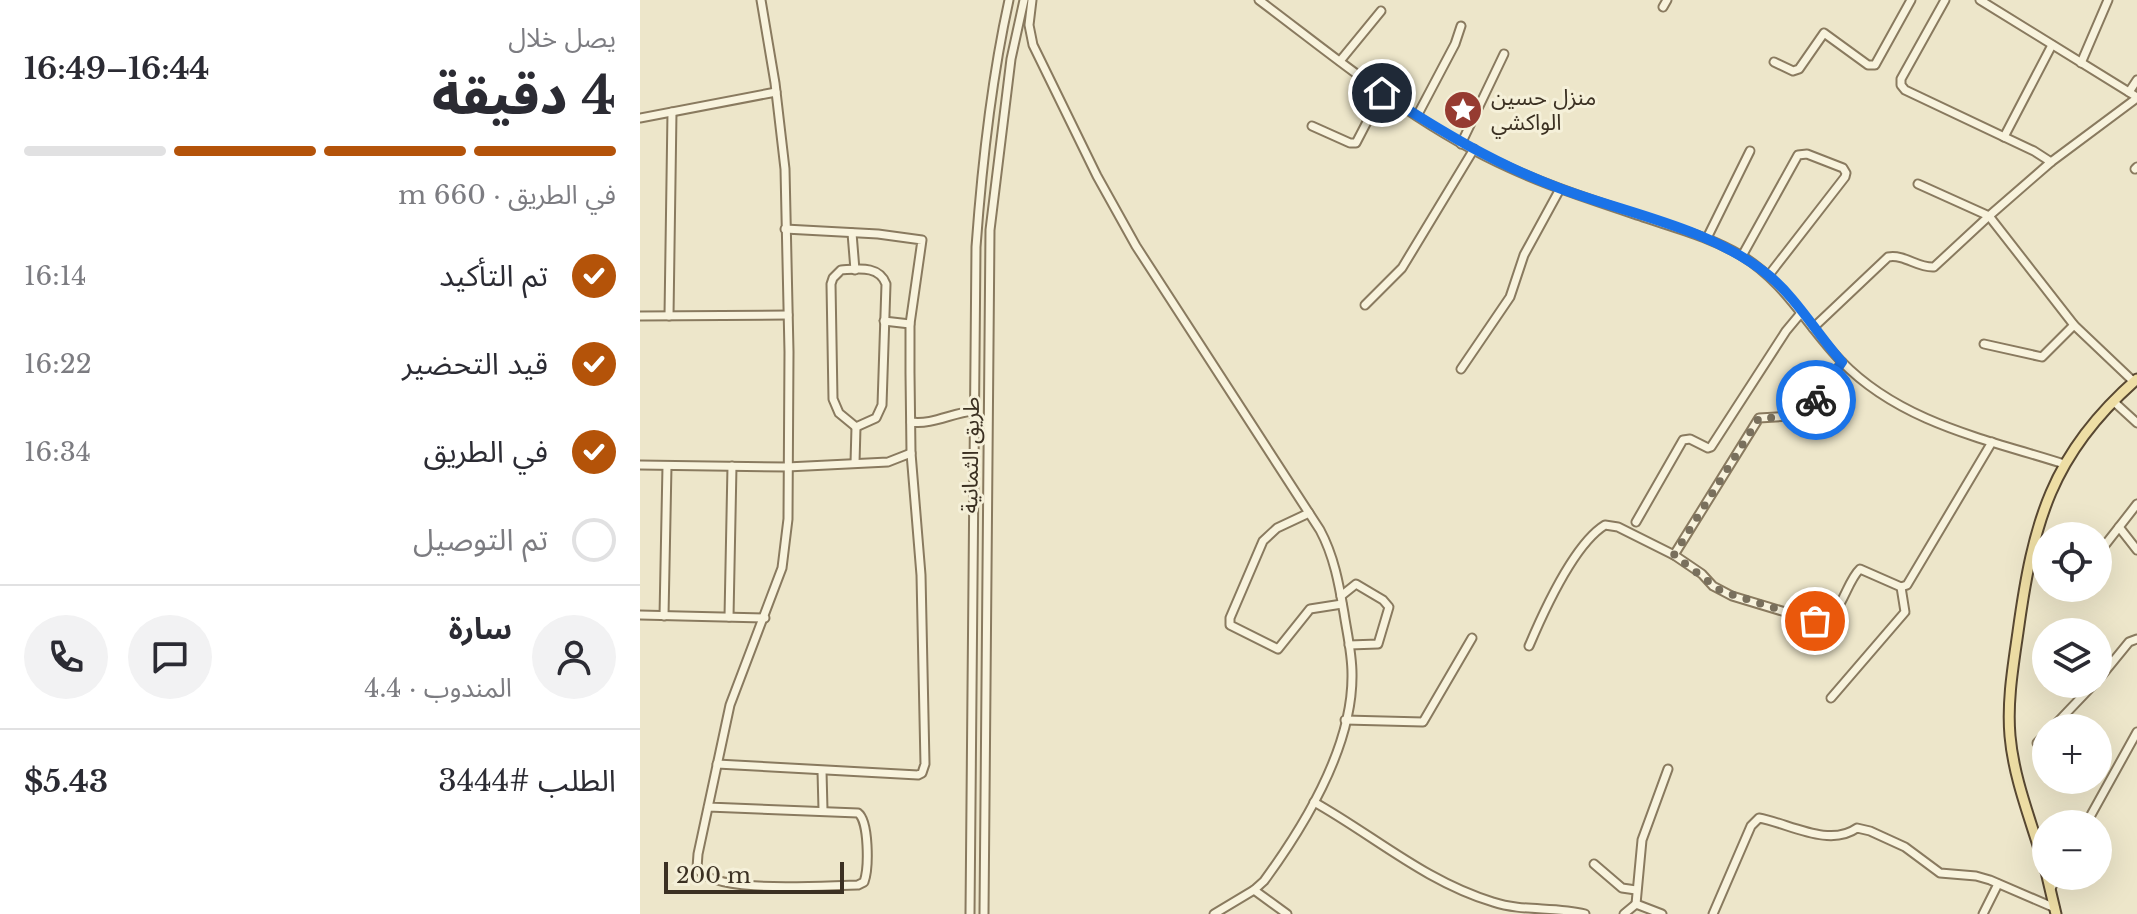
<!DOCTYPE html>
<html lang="ar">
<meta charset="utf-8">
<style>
:root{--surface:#fff;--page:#f2f2f3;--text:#2b2b33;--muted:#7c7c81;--line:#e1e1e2;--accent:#b45309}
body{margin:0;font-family:"Libre Baskerville","Noto Sans Arabic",serif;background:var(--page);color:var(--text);direction:rtl;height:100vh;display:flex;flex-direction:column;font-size:30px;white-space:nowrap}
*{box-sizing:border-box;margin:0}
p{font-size:26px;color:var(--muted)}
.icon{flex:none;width:44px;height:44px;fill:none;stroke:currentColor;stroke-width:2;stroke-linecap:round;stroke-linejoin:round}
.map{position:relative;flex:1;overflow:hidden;direction:ltr}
.details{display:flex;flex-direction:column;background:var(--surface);width:640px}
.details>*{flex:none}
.tools{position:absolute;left:1392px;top:522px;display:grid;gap:16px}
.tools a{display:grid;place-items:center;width:80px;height:80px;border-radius:50%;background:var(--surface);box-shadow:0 8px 32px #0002;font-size:40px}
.scale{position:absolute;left:24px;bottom:20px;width:180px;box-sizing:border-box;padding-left:8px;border:4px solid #3b3022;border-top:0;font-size:22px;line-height:28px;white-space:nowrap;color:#3b3022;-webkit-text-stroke:6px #f5f0d9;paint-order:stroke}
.pin{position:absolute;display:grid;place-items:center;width:68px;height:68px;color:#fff;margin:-34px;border:4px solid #fff;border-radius:50%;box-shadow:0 2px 8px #0007}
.courier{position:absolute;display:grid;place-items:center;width:80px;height:80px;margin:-40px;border:6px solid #1a73e8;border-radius:50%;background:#fff;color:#222;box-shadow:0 2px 10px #0007}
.headline em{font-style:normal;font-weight:800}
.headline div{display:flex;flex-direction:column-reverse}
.headline{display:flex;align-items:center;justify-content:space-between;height:136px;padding:0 24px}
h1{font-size:52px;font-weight:800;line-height:60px}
.bar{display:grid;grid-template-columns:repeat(4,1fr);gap:12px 8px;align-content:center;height:96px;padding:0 24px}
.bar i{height:10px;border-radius:6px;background:var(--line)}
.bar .on{background:var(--accent)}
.bar p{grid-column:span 4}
.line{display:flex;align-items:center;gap:20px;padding:0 24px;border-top:2px solid var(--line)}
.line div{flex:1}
.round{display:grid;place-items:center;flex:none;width:84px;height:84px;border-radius:42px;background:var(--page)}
ol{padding:0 24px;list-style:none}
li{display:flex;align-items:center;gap:24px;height:88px}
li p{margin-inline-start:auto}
li .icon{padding:8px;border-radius:50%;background:var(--accent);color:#fff;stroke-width:4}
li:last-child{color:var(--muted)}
li i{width:44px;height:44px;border:4px solid var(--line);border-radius:50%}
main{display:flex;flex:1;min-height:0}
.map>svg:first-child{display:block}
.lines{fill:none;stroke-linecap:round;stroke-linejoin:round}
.minor-casing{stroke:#897a5f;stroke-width:11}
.major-casing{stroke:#584832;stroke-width:13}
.minor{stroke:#f8f3dd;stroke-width:7}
.major{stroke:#eedea5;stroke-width:9}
.done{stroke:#79705d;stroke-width:8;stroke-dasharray:0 14.4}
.route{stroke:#1a73e8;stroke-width:10}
.labels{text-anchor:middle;stroke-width:6;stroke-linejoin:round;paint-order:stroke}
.poi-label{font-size:22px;fill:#3b3022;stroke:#f5f0d9;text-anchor:start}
.street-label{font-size:22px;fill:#3b3022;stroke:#f5f0d9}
</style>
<main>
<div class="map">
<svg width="1497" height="914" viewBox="0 0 1497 914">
<rect width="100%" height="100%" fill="#ede6ca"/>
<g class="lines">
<defs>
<g id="minor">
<path d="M392 0 389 25 393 45 457 176 496 246 680 530C694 556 699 584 704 613 707 633 712 653 712 674 713 745 665 825 624 881L614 890 574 914"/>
<path d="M619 0C699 60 778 127 870 168 914 188 961 203 1006 218 1039 229 1072 238 1102 256 1145 282 1167 326 1201 361 1261 423 1346 439 1424 464"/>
<polyline points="1305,0 1261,79 1261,85 1265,90 1394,151 1411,162 1349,216 1434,325 1494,382"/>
<polyline points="1340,0 1497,97"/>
<polyline points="1023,7 1027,0"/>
<polyline points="700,61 741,11"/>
<polyline points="1134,62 1153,71 1159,69 1184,33 1228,65 1235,65 1271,0"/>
<polyline points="1441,63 1468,0"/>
<polyline points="1489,92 1497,80"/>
<polyline points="777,116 815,44 821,26"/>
<polyline points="0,118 136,92"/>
<polyline points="672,126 710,143 716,143 742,93"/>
<polyline points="1364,137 1412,45"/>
<polyline points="821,144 864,54"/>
<polyline points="1411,162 1497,98"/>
<polyline points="1495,169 1497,167"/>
<polyline points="212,233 215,270"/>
<polyline points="1067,238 1110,151"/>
<polyline points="1102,256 1158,155 1167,154 1203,168 1206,173 1205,177 1129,275"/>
<path d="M201 270C218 269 239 265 246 284L242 405 236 418 216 427 199 413 193 399 191 284 193 278Z"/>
<polyline points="725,305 762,268 834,149"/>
<polyline points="0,316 148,315"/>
<polyline points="29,316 32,112"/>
<polyline points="244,321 270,324"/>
<path d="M1173 328 1248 257C1265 254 1277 268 1294 267L1349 216 1278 184"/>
<polyline points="1344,344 1402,357 1434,325"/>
<polyline points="821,369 870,297 884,255 920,189"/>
<polyline points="1473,401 1497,423"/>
<path d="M271 422C292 425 312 413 333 411"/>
<polyline points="215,463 216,427"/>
<polyline points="0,465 147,467 248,462 271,453"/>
<polyline points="669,513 637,528 623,541 590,618 590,625 638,649 670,609 702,604"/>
<polyline points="996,522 1043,440 1050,439 1068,448 1071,447 1146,331 1161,313"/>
<polyline points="1479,527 1497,550"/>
<polyline points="1458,554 1497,504"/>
<polyline points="1034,555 1119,418 1167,415 1202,362"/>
<polyline points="701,596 716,584 743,600 749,607 738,644 709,645"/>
<polyline points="0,615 125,618"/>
<polyline points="24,616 27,466"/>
<polyline points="89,617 92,466"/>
<path d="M889 646C903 613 934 544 965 525L978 527 1034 555 1062 574 1073 586 1092 596 1175 621C1202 622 1204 584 1220 569L1261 587 1267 585 1352 442"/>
<polyline points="1458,680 1489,642 1497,639"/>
<polyline points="1191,698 1265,612 1261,587"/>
<polyline points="705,720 783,722 832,638"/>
<polyline points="1412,728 1454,684"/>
<polyline points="1397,743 1406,734"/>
<polyline points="77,764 278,775 282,773 285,764 281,575 271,453 270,373 270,324 282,240 238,234 145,229"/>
<polyline points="182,771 183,810"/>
<path d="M674 802C733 835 786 882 853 902 883 912 915 906 945 914"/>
<path d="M68 807 218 813C229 821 229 868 224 882L218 885C186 885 73 895 57 868L58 854 90 705 142 568 148 519 149 352 145 169 135 83 121 0"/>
<polyline points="1446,824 1497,732"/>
<polyline points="954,864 982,888 996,890"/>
<polyline points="614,890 647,914"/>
<polyline points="1410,890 1418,876"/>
<polyline points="996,904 1002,840 1028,769"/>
<path d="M330 914 336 247C342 164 351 81 369 0"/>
<polyline points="344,914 350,230 371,59 384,0"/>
<polyline points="984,914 996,904 1022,914"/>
<path d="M1073 914 1111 826 1119 818C1148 823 1189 848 1217 828L1230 831 1265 847 1300 873 1336 876 1350 880 1415 908"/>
<polyline points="1343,914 1358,884"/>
</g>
<g id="major">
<path d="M1406 872C1394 828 1374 782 1370 736 1367 701 1373 667 1378 632 1393 523 1411 454 1497 379"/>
<polyline points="1407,876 1416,914"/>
</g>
</defs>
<use href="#minor" class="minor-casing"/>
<use href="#major" class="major-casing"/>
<use href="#minor" class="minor"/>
<use href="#major" class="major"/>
</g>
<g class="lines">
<polyline class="done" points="1175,621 1081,591 1034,555 1119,418 1165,417 1176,400"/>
<path class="route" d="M742 93C799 130 855 164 919 188 988 214 1068 227 1127 274 1155 296 1178 335 1202 362L1176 400"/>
</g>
<defs>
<symbol id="sight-disc" viewBox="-11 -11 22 22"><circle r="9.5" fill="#963b31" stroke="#f5f0d9"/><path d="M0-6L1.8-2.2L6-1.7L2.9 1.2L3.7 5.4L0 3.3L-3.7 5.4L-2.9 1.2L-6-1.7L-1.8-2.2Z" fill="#fff"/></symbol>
</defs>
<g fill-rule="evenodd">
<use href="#sight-disc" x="801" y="88" width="44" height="44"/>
</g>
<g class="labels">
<g class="poi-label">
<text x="851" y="105">منزل حسين<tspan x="851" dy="25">الواكشي</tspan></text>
</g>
<g class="street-label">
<text transform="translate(330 455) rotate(-89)" y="8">طريق الثمانية</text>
</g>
</g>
</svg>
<div class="tools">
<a><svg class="icon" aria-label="locate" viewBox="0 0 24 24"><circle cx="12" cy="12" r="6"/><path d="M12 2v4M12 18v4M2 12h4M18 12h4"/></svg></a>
<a><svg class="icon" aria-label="layers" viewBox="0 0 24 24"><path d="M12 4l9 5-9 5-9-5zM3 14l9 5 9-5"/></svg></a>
<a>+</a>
<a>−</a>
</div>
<div class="scale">200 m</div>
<div class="pin" style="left:1175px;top:621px;background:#ea580c"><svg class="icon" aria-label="bag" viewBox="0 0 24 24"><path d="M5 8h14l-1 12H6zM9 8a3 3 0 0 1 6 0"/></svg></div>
<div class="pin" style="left:742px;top:93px;background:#1f2937"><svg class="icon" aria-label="home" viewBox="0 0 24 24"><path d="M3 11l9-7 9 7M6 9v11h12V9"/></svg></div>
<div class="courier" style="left:1176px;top:400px"><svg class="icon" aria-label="bike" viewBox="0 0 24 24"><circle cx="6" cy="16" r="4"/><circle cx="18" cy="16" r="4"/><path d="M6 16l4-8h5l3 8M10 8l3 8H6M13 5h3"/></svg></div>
</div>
<section class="details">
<div class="headline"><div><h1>4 دقيقة</h1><p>يصل خلال</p></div><em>16:44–16:49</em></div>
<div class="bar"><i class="on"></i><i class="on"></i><i class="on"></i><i></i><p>في الطريق · 660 m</p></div>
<ol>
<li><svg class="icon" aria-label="check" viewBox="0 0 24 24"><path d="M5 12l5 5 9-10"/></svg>تم التأكيد<p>16:14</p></li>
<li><svg class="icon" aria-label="check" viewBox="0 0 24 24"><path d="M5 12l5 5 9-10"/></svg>قيد التحضير<p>16:22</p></li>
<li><svg class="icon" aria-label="check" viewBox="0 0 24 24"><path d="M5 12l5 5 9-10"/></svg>في الطريق<p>16:34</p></li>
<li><i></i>تم التوصيل</li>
</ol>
<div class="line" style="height:144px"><a class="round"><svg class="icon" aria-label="person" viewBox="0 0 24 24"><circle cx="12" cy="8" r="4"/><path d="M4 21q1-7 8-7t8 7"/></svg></a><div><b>سارة</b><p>المندوب · 4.4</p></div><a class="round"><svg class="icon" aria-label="chat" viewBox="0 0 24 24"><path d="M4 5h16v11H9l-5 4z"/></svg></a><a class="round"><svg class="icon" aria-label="phone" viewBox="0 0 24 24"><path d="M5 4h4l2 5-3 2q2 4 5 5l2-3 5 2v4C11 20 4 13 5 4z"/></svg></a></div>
<div class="line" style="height:104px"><div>الطلب #3444</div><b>$5.43</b></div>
</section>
</main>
